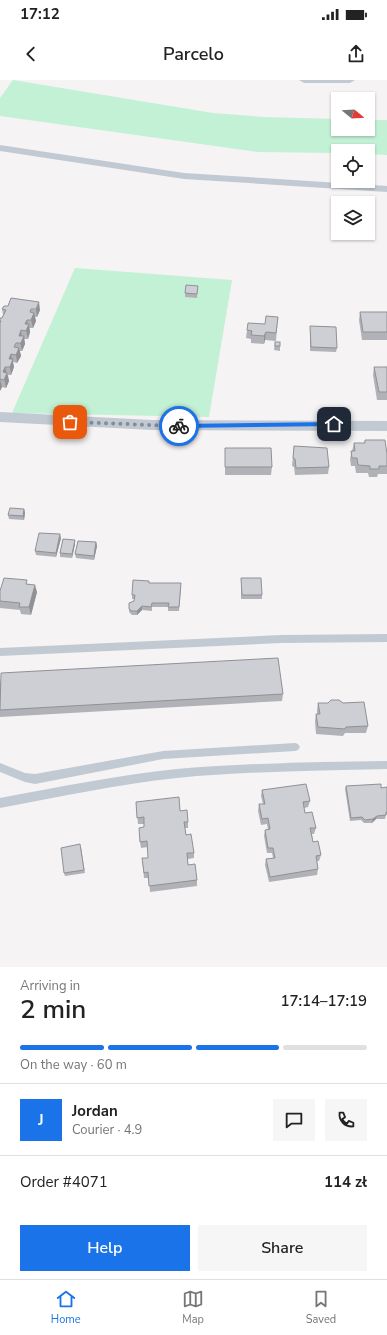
<!DOCTYPE html>
<meta charset="utf-8">
<style>
:root{--surface:#fff;--page:#f6f6f6;--text:#222;--muted:#767676;--line:#e0e0e0;--accent:#1a73e8}
body{margin:0;font-family:"Nunito Sans",sans-serif;background:var(--page);color:var(--text);height:100vh;display:flex;flex-direction:column;font-size:15px;white-space:nowrap}
*{box-sizing:border-box;margin:0}
p{font-size:13px;color:var(--muted)}
.icon{flex:none;width:22px;height:22px;fill:none;stroke:currentColor;stroke-width:2;stroke-linecap:round;stroke-linejoin:round}
.map{position:relative;height:887px;overflow:hidden}
.drawer{display:flex;flex-direction:column;background:var(--surface);flex:1}
.drawer>*{flex:none}
.needle{width:26px;rotate:108deg}
.buttons{position:absolute;left:331px;top:12px;display:grid;gap:8px}
.buttons a{display:grid;place-items:center;width:44px;height:44px;border-radius:0px;background:var(--surface);box-shadow:0 1px 3px #0004;font-size:20px}
.pin{position:absolute;display:grid;place-items:center;width:34px;height:34px;color:#fff;margin:-17px;border-radius:8px;box-shadow:0 2px 6px #0006}
.courier{position:absolute;display:grid;place-items:center;width:40px;height:40px;margin:-20px;border:3px solid #1a73e8;border-radius:50%;background:#fff;color:#222;box-shadow:0 1px 5px #0007}
.summary em{font-style:normal;font-weight:600}
.summary div{display:flex;flex-direction:column-reverse}
.summary{display:flex;align-items:center;justify-content:space-between;height:68px;padding:0 20px}
h1{font-size:26px;font-weight:600;line-height:30px}
.bar{display:grid;grid-template-columns:repeat(4,1fr);gap:6px 4px;align-content:center;height:48px;padding:0 20px}
.bar i{height:5px;border-radius:3px;background:var(--line)}
.bar .current{background:var(--accent)}
.bar p{grid-column:span 4}
.line{display:flex;align-items:center;gap:10px;padding:0 20px;border-top:1px solid var(--line)}
.line div{flex:1}
.round{display:grid;place-items:center;flex:none;width:42px;height:42px;border-radius:0px;background:var(--page)}
.button{display:flex;gap:8px;margin-top:auto;padding:8px 20px}
.button a{flex:1;height:46px;border-radius:0px;background:var(--accent);color:#fff;font-size:16px;font-weight:600;line-height:46px;text-align:center}
.button a+a{background:var(--page);color:var(--text)}
.status{display:flex;justify-content:space-between;align-items:center;height:28px;padding:0 20px;background:var(--surface);direction:ltr}
.status svg{height:11px;fill:currentColor}
header{display:flex;justify-content:space-between;align-items:center;height:52px;padding:0 20px;background:var(--surface);font-size:18px;font-weight:600}
.dock{display:flex;justify-content:space-around;align-items:center;height:56px;border-top:1px solid var(--line);background:var(--surface);font-size:11px;color:var(--muted)}
.dock a{display:grid;justify-items:center;gap:2px}
.dock .current{color:var(--accent)}
.map>svg:first-child{display:block}
.green{fill:#c3f1d5}
.lines{fill:none;stroke-linecap:round;stroke-linejoin:round}
.service{fill:#c1cad2;fill-rule:evenodd}
.minor{fill:#c1cad2;fill-rule:evenodd}
.wall{fill:#b0b2b7}
.shaded-wall{fill:#909195}
.building{fill:#cdcfd5;stroke:#909195}
.route{fill:#1a73e8}
.done{stroke:#868d94;stroke-width:4;stroke-dasharray:0 7.2}
</style>
<div class="status"><b>17:12</b><svg viewBox="0 0 49 12"><path d="M0 12V9h3v3zM5 12V6h3v6zM10 12V3h3v9zM15 12V0h3v12zM26 1h20v11H26zM47 4h2v5h-2z"/></svg></div>
<header><svg class="icon" aria-label="back" viewBox="0 0 24 24"><path d="M15 5l-7 7 7 7"/></svg>Parcelo<svg class="icon" aria-label="share" viewBox="0 0 24 24"><path d="M12 15V3M7 8l5-5 5 5M5 13v7h14v-7"/></svg></header>
<div class="map">
<svg width="387" height="887" viewBox="0 0 387 887">
<rect width="100%" height="100%" fill="#f5f3f3"/>
<g class="green">
<polygon points="13,0 213,33 264,37 338,39 338,49 368,49 368,40 387,40 387,75 368,74 368,71 338,71 338,73 258,72 0,36 0,18"/>
<polygon points="75,188 232,200 209,337 12,333"/>
</g>
<g class="lines">
<g class="service">
<polygon points="387,554 387,562 281,563 0,576 0,568 281,555"/>
<polygon points="295,663 298,664 300,667 298,670 295,671 163,679 35,704 25,702 0,692 0,683 25,693 35,694 163,671"/>
<path d="M387 681V689C317 691 247 691 177 698 118 704 59 717 0 728V718C59 707 118 695 177 689 247 683 317 682 387 681Z"/>
</g>
<g class="minor">
<polygon points="299,0 355,0 350,3 304,3"/>
<polygon points="0,65 184,93 387,106 387,112 184,99 0,71"/>
<polygon points="0,332 152,340 387,341 387,351 152,350 0,342"/>
</g>
</g>
<g class="wall">
<polygon points="198,206 197,218 185,217 185,213"/>
<polygon points="4,226 40,230 37,237 35,237 36,241 33,248 29,248 30,252 28,259 24,259 25,264 22,271 20,271 21,276 17,283 13,282 14,287 11,295 8,295 9,301 6,308 2,307 0,311 0,238 2,238 3,235 2,229"/>
<polygon points="360,232 387,232 387,260 362,260 359,240"/>
<polygon points="278,237 276,261 265,260 264,264 251,263 251,259 246,258 247,250 265,244"/>
<polygon points="310,246 337,268 336,272 310,271"/>
<polygon points="275,262 280,262 280,271 274,270"/>
<polygon points="374,287 387,287 387,320 377,320 373,295"/>
<polygon points="365,360 387,374 387,394 378,394 377,397 369,397 368,393 356,393 355,386 351,386 350,379 354,363 364,363"/>
<polygon points="294,366 329,387 328,394 295,395 294,387 292,386"/>
<polygon points="225,368 272,387 271,395 225,395"/>
<polygon points="24,429 25,433 24,440 9,439 8,435"/>
<polygon points="61,458 56,477 36,475 35,471"/>
<polygon points="75,460 75,464 72,478 60,477 60,473"/>
<polygon points="96,462 97,466 94,480 76,478 75,474"/>
<polygon points="241,498 262,515 262,519 241,519"/>
<polygon points="149,503 181,507 179,531 168,531 168,527 152,527 152,531 142,530 137,535 132,535 129,532 129,529 134,521 135,519 132,519 132,515"/>
<polygon points="28,504 37,512 31,535 21,534 20,530 0,528 0,511"/>
<polygon points="0,601 283,614 282,621 0,637"/>
<polygon points="318,623 368,646 366,653 345,653 343,656 316,654 315,641 316,634 317,634 317,630"/>
<polygon points="346,706 381,708 387,707 387,735 386,735 385,739 376,739 372,743 364,743 361,740 350,741 345,709"/>
<polygon points="262,710 310,721 308,727 304,728 305,733 316,748 314,754 312,754 313,762 321,775 319,781 317,781 318,789 317,795 269,802 265,785 266,779 273,778 272,773 267,773 264,756 265,750 268,750 267,744 261,745 258,731 259,724 263,724 261,716"/>
<polygon points="136,722 180,731 188,742 188,748 185,748 186,755 194,773 194,778 188,779 188,785 197,800 197,806 150,812 149,798 144,798 142,778 148,778 148,767 141,768 140,762 144,747 144,744 138,744"/>
<polygon points="81,767 85,793 65,796 64,793"/>
</g>
<g class="shaded-wall">
<polygon points="39,222 40,230 37,237 36,229"/>
<polygon points="34,233 36,241 33,248 31,240"/>
<polygon points="27,240 28,246 29,244 30,252 28,259 25,244"/>
<polygon points="21,250 22,258 24,256 25,264 22,271 19,256"/>
<polygon points="266,252 265,260 264,264 264,256"/>
<polygon points="19,268 21,276 17,283 16,275"/>
<polygon points="11,274 14,287 11,295 9,279"/>
<polygon points="5,287 7,294 7,293 9,301 6,308 3,292"/>
<polygon points="0,299 2,307 0,311"/>
<polygon points="24,429 25,433 24,440 23,436"/>
<polygon points="60,454 61,458 56,477 56,473"/>
<polygon points="75,460 75,464 72,478 72,474"/>
<polygon points="96,462 97,466 94,480 94,476"/>
<polygon points="35,505 37,512 31,535 29,527"/>
<polygon points="142,526 142,530 137,535 137,531"/>
<polygon points="377,736 376,739 372,743 373,739"/>
</g>
<g class="building">
<polygon points="186,205 198,206 197,214 185,213"/>
<polygon points="11,218 39,222 36,229 31,229 30,232 34,233 31,240 27,240 25,244 29,244 26,251 21,250 19,256 24,256 21,263 16,263 14,267 19,268 16,275 11,274 9,279 13,279 10,287 5,287 3,292 7,293 4,300 0,299 0,243 1,241 0,241 0,238 2,238 6,230 2,229 4,226 8,226"/>
<polygon points="360,232 387,232 387,252 363,252"/>
<polygon points="266,236 278,237 276,253 266,252 264,256 251,255 252,251 247,250 248,243 265,244"/>
<polygon points="310,246 336,247 337,268 311,267"/>
<rect x="275" y="262" width="5" height="4"/>
<polygon points="374,287 387,287 387,312 379,312"/>
<polygon points="365,360 385,360 387,374 387,386 379,386 379,389 370,389 370,386 358,385 357,378 352,378 351,371 355,371 354,363 365,363"/>
<polygon points="294,366 327,368 329,387 296,388 295,379 293,378"/>
<polygon points="225,368 271,368 272,387 225,387"/>
<polygon points="10,428 24,429 23,436 8,435"/>
<polygon points="39,453 60,454 56,473 35,471"/>
<polygon points="63,459 75,460 72,474 60,473"/>
<polygon points="78,461 96,462 94,476 75,474"/>
<polygon points="4,498 27,500 26,504 35,505 29,527 19,527 20,523 0,521 0,511"/>
<polygon points="241,498 261,498 262,515 242,515"/>
<polygon points="133,500 149,501 149,503 181,503 179,527 168,527 169,523 152,523 151,527 142,526 137,531 132,531 129,529 129,523 134,521 135,515 132,515"/>
<polygon points="278,578 283,614 0,630 1,593"/>
<polygon points="331,620 339,620 343,623 364,622 368,646 346,647 345,649 318,647 316,634 320,634 318,623 328,623"/>
<polygon points="306,704 310,721 303,722 305,733 312,732 316,748 310,748 313,762 318,761 321,775 316,776 318,789 270,797 266,779 275,778 273,768 268,768 265,750 270,749 268,738 262,739 259,724 265,724 262,710"/>
<polygon points="381,704 381,708 387,707 387,732 386,732 386,735 377,736 373,739 365,740 362,737 351,738 346,706"/>
<polygon points="179,717 180,731 187,730 188,742 184,742 186,755 191,754 194,773 187,773 188,785 195,784 197,800 149,806 148,792 144,793 142,778 148,778 147,761 140,762 139,748 144,747 144,737 137,738 136,722"/>
<polygon points="80,764 84,790 64,793 61,768"/>
</g>
<polygon class="route" points="334,342 337,344 334,346 179,348 176,346 179,344"/>
<g class="lines">
<polyline class="done" points="70,342 179,346"/>
</g>
</svg>
<div class="buttons">
<a><svg class="needle" viewBox="-14 -14 28 28"><path d="M0-13l5 13h-10z" fill="#e53935"/><path d="M0 13l5-13h-10z" fill="#767676"/></svg></a>
<a><svg class="icon" aria-label="locate" viewBox="0 0 24 24"><circle cx="12" cy="12" r="6"/><path d="M12 2v4M12 18v4M2 12h4M18 12h4"/></svg></a>
<a><svg class="icon" aria-label="layers" viewBox="0 0 24 24"><path d="M12 4l9 5-9 5-9-5zM3 14l9 5 9-5"/></svg></a>
</div>
<div class="pin" style="left:70px;top:342px;background:#ea580c"><svg class="icon" aria-label="bag" viewBox="0 0 24 24"><path d="M5 8h14l-1 12H6zM9 8a3 3 0 0 1 6 0"/></svg></div>
<div class="pin" style="left:334px;top:344px;background:#1f2937"><svg class="icon" aria-label="home" viewBox="0 0 24 24"><path d="M3 11l9-7 9 7M6 9v11h12V9"/></svg></div>
<div class="courier" style="left:179px;top:346px"><svg class="icon" aria-label="bike" viewBox="0 0 24 24"><circle cx="6" cy="16" r="4"/><circle cx="18" cy="16" r="4"/><path d="M6 16l4-8h5l3 8M10 8l3 8H6M13 5h3"/></svg></div>
</div>
<section class="drawer">
<div class="summary"><div><h1>2 min</h1><p>Arriving in</p></div><em>17:14–17:19</em></div>
<div class="bar"><i class="current"></i><i class="current"></i><i class="current"></i><i></i><p>On the way · 60 m</p></div>
<div class="line" style="height:72px"><b class="round" style="background:var(--accent);color:#fff">J</b><div><b>Jordan</b><p>Courier · 4.9</p></div><a class="round"><svg class="icon" aria-label="chat" viewBox="0 0 24 24"><path d="M4 5h16v11H9l-5 4z"/></svg></a><a class="round"><svg class="icon" aria-label="phone" viewBox="0 0 24 24"><path d="M5 4h4l2 5-3 2q2 4 5 5l2-3 5 2v4C11 20 4 13 5 4z"/></svg></a></div>
<div class="line" style="height:52px"><div>Order #4071</div><b>114 zł</b></div>
<div class="button"><a>Help</a><a>Share</a></div>
</section>
<nav class="dock">
<a class="current"><svg class="icon" aria-label="home" viewBox="0 0 24 24"><path d="M3 11l9-7 9 7M6 9v11h12V9"/></svg>Home</a>
<a><svg class="icon" aria-label="map" viewBox="0 0 24 24"><path d="M3 6l6-2 6 2 6-2v14l-6 2-6-2-6 2zM9 4v14M15 6v14"/></svg>Map</a>
<a><svg class="icon" aria-label="saved" viewBox="0 0 24 24"><path d="M7 4h10v16l-5-4-5 4z"/></svg>Saved</a>
</nav>
